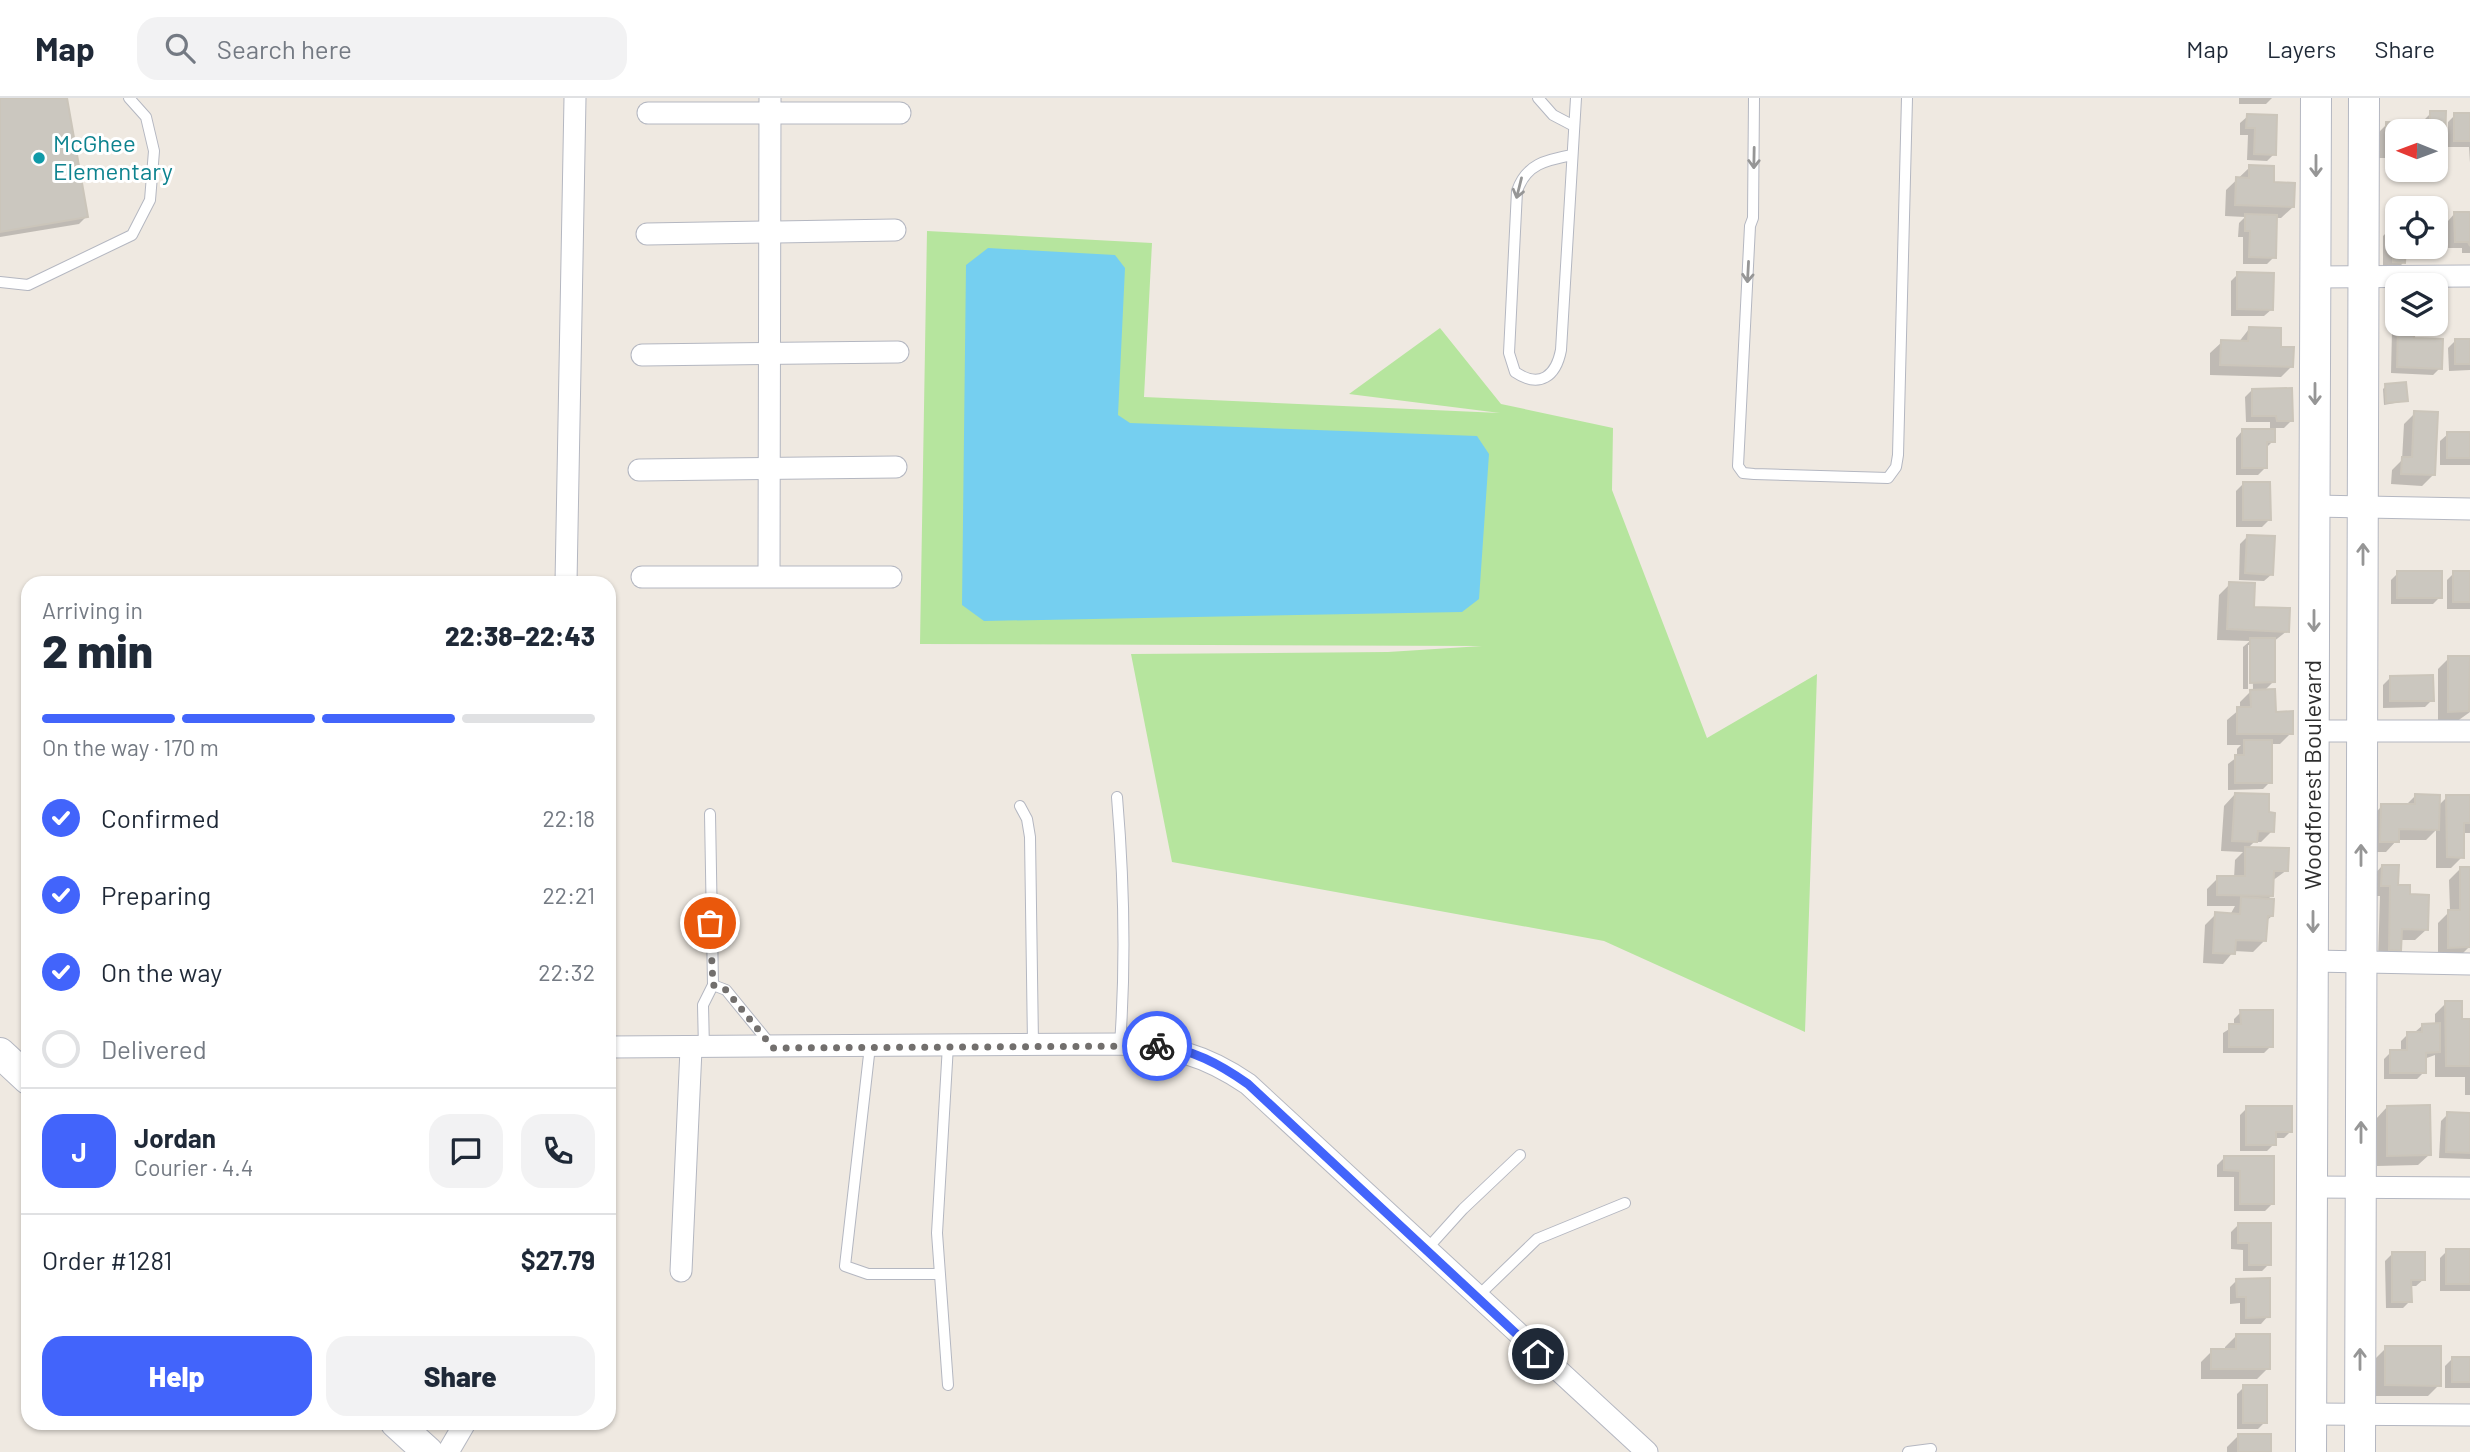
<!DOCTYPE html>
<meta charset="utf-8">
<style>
:root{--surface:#fff;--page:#f2f2f3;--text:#1f2937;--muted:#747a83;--line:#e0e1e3;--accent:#4264fb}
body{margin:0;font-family:Barlow,sans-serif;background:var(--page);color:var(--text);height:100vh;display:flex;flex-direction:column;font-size:26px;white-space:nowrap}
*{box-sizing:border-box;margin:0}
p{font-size:23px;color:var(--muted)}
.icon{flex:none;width:38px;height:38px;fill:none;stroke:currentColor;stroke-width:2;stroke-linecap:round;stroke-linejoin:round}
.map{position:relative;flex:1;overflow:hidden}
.panel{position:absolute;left:21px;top:478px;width:595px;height:854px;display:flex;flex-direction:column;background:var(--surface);border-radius:21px;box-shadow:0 2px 5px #0004}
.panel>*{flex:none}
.needle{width:46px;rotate:271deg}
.controls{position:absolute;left:2385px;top:21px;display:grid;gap:14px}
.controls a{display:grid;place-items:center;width:63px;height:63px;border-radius:14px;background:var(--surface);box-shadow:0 2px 5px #0004;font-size:35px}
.pin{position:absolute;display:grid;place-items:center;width:60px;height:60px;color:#fff;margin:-30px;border:4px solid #fff;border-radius:50%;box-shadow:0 2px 7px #0007}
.courier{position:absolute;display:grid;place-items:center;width:70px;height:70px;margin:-35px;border:5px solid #4264fb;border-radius:50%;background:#fff;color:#222;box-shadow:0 2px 9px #0007}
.headline em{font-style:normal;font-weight:800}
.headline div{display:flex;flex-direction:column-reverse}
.headline{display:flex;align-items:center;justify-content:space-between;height:119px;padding:0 21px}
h1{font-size:46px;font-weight:800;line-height:52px}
.bar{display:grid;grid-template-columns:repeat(4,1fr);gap:10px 7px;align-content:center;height:84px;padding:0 21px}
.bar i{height:9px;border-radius:5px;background:var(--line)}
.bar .current{background:var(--accent)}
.bar p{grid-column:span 4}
.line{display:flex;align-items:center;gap:18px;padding:0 21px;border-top:2px solid var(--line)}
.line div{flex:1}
.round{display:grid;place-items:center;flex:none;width:74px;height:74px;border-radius:21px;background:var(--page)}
ol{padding:0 21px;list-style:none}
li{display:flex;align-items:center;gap:21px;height:77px}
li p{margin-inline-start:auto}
li .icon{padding:7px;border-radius:50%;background:var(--accent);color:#fff;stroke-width:4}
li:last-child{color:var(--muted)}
li i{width:38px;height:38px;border:4px solid var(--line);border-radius:50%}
.primary-button{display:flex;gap:14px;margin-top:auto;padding:14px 21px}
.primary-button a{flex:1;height:80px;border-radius:21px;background:var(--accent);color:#fff;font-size:28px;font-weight:800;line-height:80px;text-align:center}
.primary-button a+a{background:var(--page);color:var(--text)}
header{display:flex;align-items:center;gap:42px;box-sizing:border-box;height:98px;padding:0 35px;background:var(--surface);border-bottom:2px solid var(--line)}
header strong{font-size:33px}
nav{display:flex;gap:38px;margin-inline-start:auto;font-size:24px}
.search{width:490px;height:63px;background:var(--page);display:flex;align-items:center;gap:18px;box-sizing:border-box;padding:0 24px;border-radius:21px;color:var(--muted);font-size:26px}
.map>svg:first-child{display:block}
.green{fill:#b6e59e}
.water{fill:#75cff0}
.shadow{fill:#0003}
.building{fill:#cbc7bf;stroke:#cbc5ba;stroke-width:2}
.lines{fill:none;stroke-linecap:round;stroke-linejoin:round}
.lane-casing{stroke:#b4b7c1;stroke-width:12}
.street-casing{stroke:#b4b7c1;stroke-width:23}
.secondary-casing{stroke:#b4b7c1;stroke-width:32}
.lane{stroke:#fff;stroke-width:10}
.street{stroke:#fff;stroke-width:21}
.secondary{stroke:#fff;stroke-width:30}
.oneway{stroke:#969696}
.done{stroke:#726f6d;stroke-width:7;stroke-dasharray:0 12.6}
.route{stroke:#4264fb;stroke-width:9}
.culture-dot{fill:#0f9aa8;stroke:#fff;stroke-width:2.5}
.labels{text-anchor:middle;stroke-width:6;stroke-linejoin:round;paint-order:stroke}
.culture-label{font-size:24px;fill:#0d838f;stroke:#fff;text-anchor:start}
.street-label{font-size:24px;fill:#2e2e2e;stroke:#fff}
</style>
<header>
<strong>Map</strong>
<div class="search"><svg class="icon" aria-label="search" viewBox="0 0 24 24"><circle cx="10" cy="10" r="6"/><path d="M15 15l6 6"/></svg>Search here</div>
<nav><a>Map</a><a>Layers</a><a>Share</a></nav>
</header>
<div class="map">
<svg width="2470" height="1354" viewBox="0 0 2470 1354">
<rect width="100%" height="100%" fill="#efe9e1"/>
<polygon class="green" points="927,133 1152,145 1144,299 1500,315 1349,296 1440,230 1501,306 1613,330 1612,392 1707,640 1817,576 1805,934 1604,843 1172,764 1131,556 1388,554 1482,548 920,546"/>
<polygon class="water" points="988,150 1115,157 1125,170 1118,317 1130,325 1477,338 1489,356 1479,501 1462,514 984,523 962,507 966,167"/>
<g class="shadow">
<polygon points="0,0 66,0 86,119 79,126 0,139"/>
<polygon points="2239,0 2272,0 2266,6 2239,6"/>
<polygon points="2431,15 2444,46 2436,54 2436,33 2398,33 2398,72 2407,72 2393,73 2393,60 2376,60 2376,37 2387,26 2420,26"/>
<polygon points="2455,17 2470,17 2470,65 2469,49 2448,49 2448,24"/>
<polygon points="2248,18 2274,56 2267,63 2247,62 2248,37 2240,37 2240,25"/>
<polygon points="2250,69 2272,86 2293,109 2281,120 2275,120 2274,159 2267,166 2243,166 2243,139 2238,139 2239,125 2245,119 2225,118 2226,92"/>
<polygon points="2436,114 2440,148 2429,159 2404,159 2404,164 2393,175 2383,175 2383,138 2398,123 2398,149 2436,149"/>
<polygon points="2455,115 2470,115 2470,155 2462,155 2462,150 2448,150 2448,123"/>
<polygon points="2238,176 2272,211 2264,218 2231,218 2231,183"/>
<polygon points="2399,226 2413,226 2413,241 2440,270 2433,277 2391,275 2392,233"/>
<polygon points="2249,231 2279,250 2292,268 2281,279 2210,277 2210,255 2222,244 2238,245"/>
<polygon points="2456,242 2470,242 2470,272 2449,273 2448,250"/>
<polygon points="2386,288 2406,303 2384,307 2383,291"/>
<polygon points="2252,292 2291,323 2284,330 2273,330 2273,343 2265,351 2265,370 2258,377 2236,377 2236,340 2243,332 2270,332 2270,324 2246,324 2245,299"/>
<polygon points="2415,315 2433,377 2422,388 2391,386 2392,372 2402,362 2404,326"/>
<polygon points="2448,336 2470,336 2470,367 2440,367 2440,343"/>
<polygon points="2243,386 2269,422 2262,429 2236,429 2236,393"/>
<polygon points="2248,438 2272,476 2264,483 2239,482 2240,446"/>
<polygon points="2398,475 2440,499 2433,506 2391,506 2391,482"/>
<polygon points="2454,475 2470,475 2470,511 2447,511 2447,482"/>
<polygon points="2230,486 2252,511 2287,533 2273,544 2273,584 2264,593 2274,615 2291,635 2280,646 2270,646 2270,684 2263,691 2228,692 2228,666 2237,659 2237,651 2241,647 2227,647 2227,622 2240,611 2240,604 2253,591 2252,547 2248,547 2248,591 2243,591 2243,549 2250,543 2217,542 2219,497"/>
<polygon points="2449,560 2470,560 2470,614 2456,624 2438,624 2438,571"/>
<polygon points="2390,580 2432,602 2425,609 2383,610 2383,587"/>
<polygon points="2235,696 2267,716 2272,733 2261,744 2254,744 2247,751 2287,772 2272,783 2272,797 2267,802 2272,818 2265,824 2264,843 2253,854 2234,853 2223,866 2203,865 2205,827 2216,816 2230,817 2235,808 2207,808 2207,791 2218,780 2234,780 2235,762 2243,754 2221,753 2224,708"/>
<polygon points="2415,698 2438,708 2447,699 2470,699 2470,735 2462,735 2462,759 2451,770 2436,770 2436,732 2426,742 2397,742 2386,754 2370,754 2371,719 2382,708 2405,708"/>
<polygon points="2382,768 2396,789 2408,798 2427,831 2415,842 2400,842 2399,852 2388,863 2378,863 2380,798 2371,798 2371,780"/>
<polygon points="2460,771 2470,771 2469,849 2458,860 2438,860 2438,825 2450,813 2449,782"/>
<polygon points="2446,905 2460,923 2470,923 2470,997 2465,997 2465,979 2435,979 2435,957 2424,961 2424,974 2417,981 2384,981 2384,961 2391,954 2401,954 2401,943 2408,936 2415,934 2423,927 2435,927 2435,916"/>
<polygon points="2241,914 2271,948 2264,955 2223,955 2223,935 2234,928 2234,921"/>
<polygon points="2387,1009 2430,1056 2418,1067 2377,1068 2376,1021"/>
<polygon points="2247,1010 2291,1033 2284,1040 2274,1040 2274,1046 2267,1053 2240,1053 2240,1017"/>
<polygon points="2448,1016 2470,1017 2470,1061 2439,1060 2441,1023"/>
<polygon points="2225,1059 2272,1060 2272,1106 2265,1113 2234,1113 2234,1079 2217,1079 2217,1067"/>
<polygon points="2238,1127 2269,1166 2262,1173 2243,1173 2243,1152 2231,1151 2231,1134"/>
<polygon points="2447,1153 2470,1153 2470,1193 2440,1193 2440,1160"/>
<polygon points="2392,1156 2424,1181 2416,1188 2410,1188 2410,1203 2403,1210 2386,1210 2385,1163"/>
<polygon points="2237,1182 2268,1218 2261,1226 2240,1226 2240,1205 2230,1206 2230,1189"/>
<polygon points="2236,1238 2268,1270 2257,1281 2201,1281 2201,1264 2212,1253 2225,1253 2225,1249"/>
<polygon points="2386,1250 2439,1287 2428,1298 2375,1298 2375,1261"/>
<polygon points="2470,1260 2470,1290 2445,1290 2445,1268 2452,1261"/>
<polygon points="2244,1289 2265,1324 2258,1331 2237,1331 2237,1296"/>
<polygon points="2239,1337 2269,1354 2227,1354 2227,1349"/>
</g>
<g class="building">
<polygon points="0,0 67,0 88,119 0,134"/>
<polygon points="2430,13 2446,13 2445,47 2436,47 2436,33 2398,33 2398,50 2386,49 2386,24 2430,25"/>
<rect x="2454" y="15" width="16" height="28"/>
<polygon points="2247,16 2277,17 2276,57 2254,56 2255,30 2246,30"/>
<polygon points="2249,67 2274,68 2274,84 2295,85 2294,109 2235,107 2236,79 2249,80"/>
<polygon points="2436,113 2442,113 2442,149 2412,149 2436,149"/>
<polygon points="2454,114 2470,114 2470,148 2468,144 2455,144"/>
<polygon points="2245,116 2277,117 2276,160 2249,159 2250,133 2245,133"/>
<polygon points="2393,125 2398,125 2398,149 2406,149 2405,165 2393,164"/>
<polygon points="2237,174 2274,175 2273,212 2237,211"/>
<polygon points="2398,226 2415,226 2414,240 2443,241 2442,271 2397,269"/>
<polygon points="2249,229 2281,230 2281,249 2294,249 2293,269 2220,267 2221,242 2248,243"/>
<rect x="2455" y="241" width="15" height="25"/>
<polygon points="2406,284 2408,303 2386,305 2385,286"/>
<polygon points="2292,290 2293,323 2277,323 2276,318 2252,318 2252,291"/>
<polygon points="2414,313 2438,314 2435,377 2401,376 2402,359 2412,359"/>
<polygon points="2242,331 2275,331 2275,344 2267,344 2267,370 2242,370"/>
<rect x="2447" y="334" width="23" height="26"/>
<polygon points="2243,384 2270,384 2271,422 2243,422"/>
<polygon points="2247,437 2275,438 2273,477 2245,475"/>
<rect x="2397" y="473" width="45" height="27"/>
<rect x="2453" y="473" width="17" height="31"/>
<polygon points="2229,484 2255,485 2254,509 2290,510 2289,534 2227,531"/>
<polygon points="2250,540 2275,540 2275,584 2250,585"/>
<polygon points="2448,558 2470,558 2469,613 2448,614"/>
<polygon points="2433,577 2434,603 2390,603 2390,578"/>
<polygon points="2275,591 2276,614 2293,613 2293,636 2237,636 2237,609 2251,609 2250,592"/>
<polygon points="2244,642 2272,642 2272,685 2235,685 2235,657 2244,657"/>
<polygon points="2235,695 2269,696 2269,714 2275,715 2274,734 2258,733 2257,744 2232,743"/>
<polygon points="2415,696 2440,697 2439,732 2399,731 2399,744 2380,744 2381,706 2415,706"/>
<polygon points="2446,697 2470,697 2470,725 2464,725 2464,760 2447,759"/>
<polygon points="2245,749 2289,750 2288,773 2274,773 2273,798 2217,797 2217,778 2245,778"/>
<polygon points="2382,767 2399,767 2398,787 2410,787 2410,796 2429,797 2428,832 2402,831 2401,853 2389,852 2390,788 2381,788"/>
<polygon points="2460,769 2470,769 2470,849 2448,850 2448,812 2460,812"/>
<polygon points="2241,799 2274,801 2273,818 2268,818 2266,843 2236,842 2235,856 2213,855 2215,814 2240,816"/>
<polygon points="2445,903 2462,903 2462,921 2470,921 2470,968 2446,968"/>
<polygon points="2240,912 2273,912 2273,949 2229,949 2229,926 2241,926"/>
<polygon points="2440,925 2440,954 2426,955 2426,975 2390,975 2390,952 2407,952 2407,934 2422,934 2422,926"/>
<polygon points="2430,1007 2431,1057 2387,1058 2387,1008"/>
<polygon points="2246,1008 2292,1008 2292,1034 2276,1034 2276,1047 2246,1047"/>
<polygon points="2447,1014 2470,1015 2470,1055 2446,1054"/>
<polygon points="2224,1058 2274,1058 2274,1106 2240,1106 2240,1073 2224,1072"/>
<polygon points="2238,1125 2271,1125 2271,1167 2249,1167 2249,1145 2238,1145"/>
<rect x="2446" y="1151" width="24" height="35"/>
<polygon points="2392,1154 2425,1154 2425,1182 2411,1182 2412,1204 2392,1204"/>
<polygon points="2270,1180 2270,1219 2246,1220 2246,1199 2237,1199 2236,1181"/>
<polygon points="2236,1236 2270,1236 2270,1271 2211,1271 2211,1251 2236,1251"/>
<polygon points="2385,1248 2441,1248 2441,1288 2385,1287"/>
<rect x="2452" y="1259" width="18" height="25"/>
<rect x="2243" y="1287" width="24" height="38"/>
<rect x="2238" y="1336" width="33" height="18"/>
</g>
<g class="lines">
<defs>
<g id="lane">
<polyline points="1538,0 1553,17 1574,28"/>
<polyline points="1754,0 1753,120 1750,128 1738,368 1743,375 1754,376 1888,380 1896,369 1898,357 1907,0"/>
<path d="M1572 57C1546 62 1526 66 1517 93L1509 255 1515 274C1540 291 1556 278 1561 252L1576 0"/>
<polyline points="0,184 28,187 132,137 150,102 154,53 146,19 129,0"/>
<path d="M1117 699C1124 782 1126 863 1120 946"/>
<polyline points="1020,708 1027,721 1030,739 1033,946"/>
<polyline points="713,887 726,892 771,947"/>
<polyline points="948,947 937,1135 948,1287"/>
<polyline points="870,948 845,1168 868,1176 939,1176"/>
<polyline points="704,951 703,907 713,887 710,716"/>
<polyline points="1426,1152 1463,1111 1520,1057"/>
<polyline points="1477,1199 1537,1141 1625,1105"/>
<polyline points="1908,1354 1931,1351"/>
</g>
<g id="street">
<polyline points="648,15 900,15"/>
<polyline points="647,136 895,132"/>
<polyline points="2315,179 2470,178"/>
<polyline points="642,257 898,254"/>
<polyline points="639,372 896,369"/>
<polyline points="2314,408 2470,411"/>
<polyline points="769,478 770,0"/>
<polyline points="642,479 891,479"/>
<polyline points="566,485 575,0"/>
<polyline points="2314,633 2470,633"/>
<polyline points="2313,863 2470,866"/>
<path d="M609 949 1120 946C1173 949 1204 956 1248 986L1647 1354"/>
<polyline points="2312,1089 2470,1090"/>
<polyline points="681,1173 691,951"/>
<polyline points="2311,1316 2470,1317"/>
<polyline points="448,1354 465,1325"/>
</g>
<g id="secondary">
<polyline points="0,955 28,981"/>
<polyline points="396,1325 428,1354"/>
<polyline points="2311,1354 2316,0"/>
<polyline points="2360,1354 2364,0"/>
</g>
</defs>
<use href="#lane" class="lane-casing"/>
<use href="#street" class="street-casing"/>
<use href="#secondary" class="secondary-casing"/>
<use href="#lane" class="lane"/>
<use href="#street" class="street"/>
<use href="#secondary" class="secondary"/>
</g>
<defs><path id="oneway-shaft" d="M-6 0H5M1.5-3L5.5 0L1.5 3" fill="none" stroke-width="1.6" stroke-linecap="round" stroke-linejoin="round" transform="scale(1.75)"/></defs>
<g class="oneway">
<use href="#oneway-shaft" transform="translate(1754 60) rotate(91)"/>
<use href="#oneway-shaft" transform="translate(2316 68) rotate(90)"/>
<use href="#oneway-shaft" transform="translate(1519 90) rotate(104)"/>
<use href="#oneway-shaft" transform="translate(1748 174) rotate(93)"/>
<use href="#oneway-shaft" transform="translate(2315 296) rotate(90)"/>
<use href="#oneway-shaft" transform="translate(2363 456) rotate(-90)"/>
<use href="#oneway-shaft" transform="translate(2314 523) rotate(90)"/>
<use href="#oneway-shaft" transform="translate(2361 757) rotate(-90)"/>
<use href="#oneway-shaft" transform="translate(2313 824) rotate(90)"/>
<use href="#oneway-shaft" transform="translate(2361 1034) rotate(-90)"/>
<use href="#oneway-shaft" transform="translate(2360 1261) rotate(-90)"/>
</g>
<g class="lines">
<polyline class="done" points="710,825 713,887 726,892 773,950 1157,948"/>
<path class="route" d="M1157 948C1191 950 1221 967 1248 986L1538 1256"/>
</g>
<circle class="culture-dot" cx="39" cy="60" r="7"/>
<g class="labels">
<g class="culture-label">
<text x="53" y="54">McGhee<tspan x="53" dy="28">Elementary</tspan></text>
</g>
<g class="street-label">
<text transform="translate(2313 677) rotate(-90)" y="8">Woodforest Boulevard</text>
</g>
</g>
</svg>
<div class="controls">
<a><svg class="needle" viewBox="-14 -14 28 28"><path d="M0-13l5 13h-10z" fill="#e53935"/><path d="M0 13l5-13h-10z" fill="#747a83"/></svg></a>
<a><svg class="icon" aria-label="locate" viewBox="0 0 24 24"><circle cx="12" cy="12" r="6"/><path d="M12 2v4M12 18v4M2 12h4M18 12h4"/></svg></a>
<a><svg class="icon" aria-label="layers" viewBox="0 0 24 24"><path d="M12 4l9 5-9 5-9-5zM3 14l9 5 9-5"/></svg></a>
</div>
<div class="pin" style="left:710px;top:825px;background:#ea580c"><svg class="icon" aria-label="bag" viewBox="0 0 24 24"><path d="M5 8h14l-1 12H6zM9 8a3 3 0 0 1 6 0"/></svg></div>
<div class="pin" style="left:1538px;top:1256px;background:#1f2937"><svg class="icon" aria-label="home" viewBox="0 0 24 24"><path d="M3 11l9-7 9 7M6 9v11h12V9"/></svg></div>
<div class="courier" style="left:1157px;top:948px"><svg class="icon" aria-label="bike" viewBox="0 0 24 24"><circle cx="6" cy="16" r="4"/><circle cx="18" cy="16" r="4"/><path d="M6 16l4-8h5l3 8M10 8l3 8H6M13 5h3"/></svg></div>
<section class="panel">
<div class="headline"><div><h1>2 min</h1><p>Arriving in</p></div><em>22:38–22:43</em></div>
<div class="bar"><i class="current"></i><i class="current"></i><i class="current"></i><i></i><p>On the way · 170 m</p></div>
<ol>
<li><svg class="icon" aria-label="check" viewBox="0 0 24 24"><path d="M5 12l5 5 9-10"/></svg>Confirmed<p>22:18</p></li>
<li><svg class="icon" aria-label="check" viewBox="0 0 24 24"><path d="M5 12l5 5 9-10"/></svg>Preparing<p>22:21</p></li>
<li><svg class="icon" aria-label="check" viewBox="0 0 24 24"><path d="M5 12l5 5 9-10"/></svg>On the way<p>22:32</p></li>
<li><i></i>Delivered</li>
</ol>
<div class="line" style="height:126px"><b class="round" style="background:var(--accent);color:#fff">J</b><div><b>Jordan</b><p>Courier · 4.4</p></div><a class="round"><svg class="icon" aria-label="chat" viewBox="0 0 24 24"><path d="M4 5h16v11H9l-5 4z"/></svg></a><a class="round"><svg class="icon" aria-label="phone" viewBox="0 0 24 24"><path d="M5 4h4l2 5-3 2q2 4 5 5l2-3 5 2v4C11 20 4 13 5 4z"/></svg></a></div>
<div class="line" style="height:91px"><div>Order #1281</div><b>$27.79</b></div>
<div class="primary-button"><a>Help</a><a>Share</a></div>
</section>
</div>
